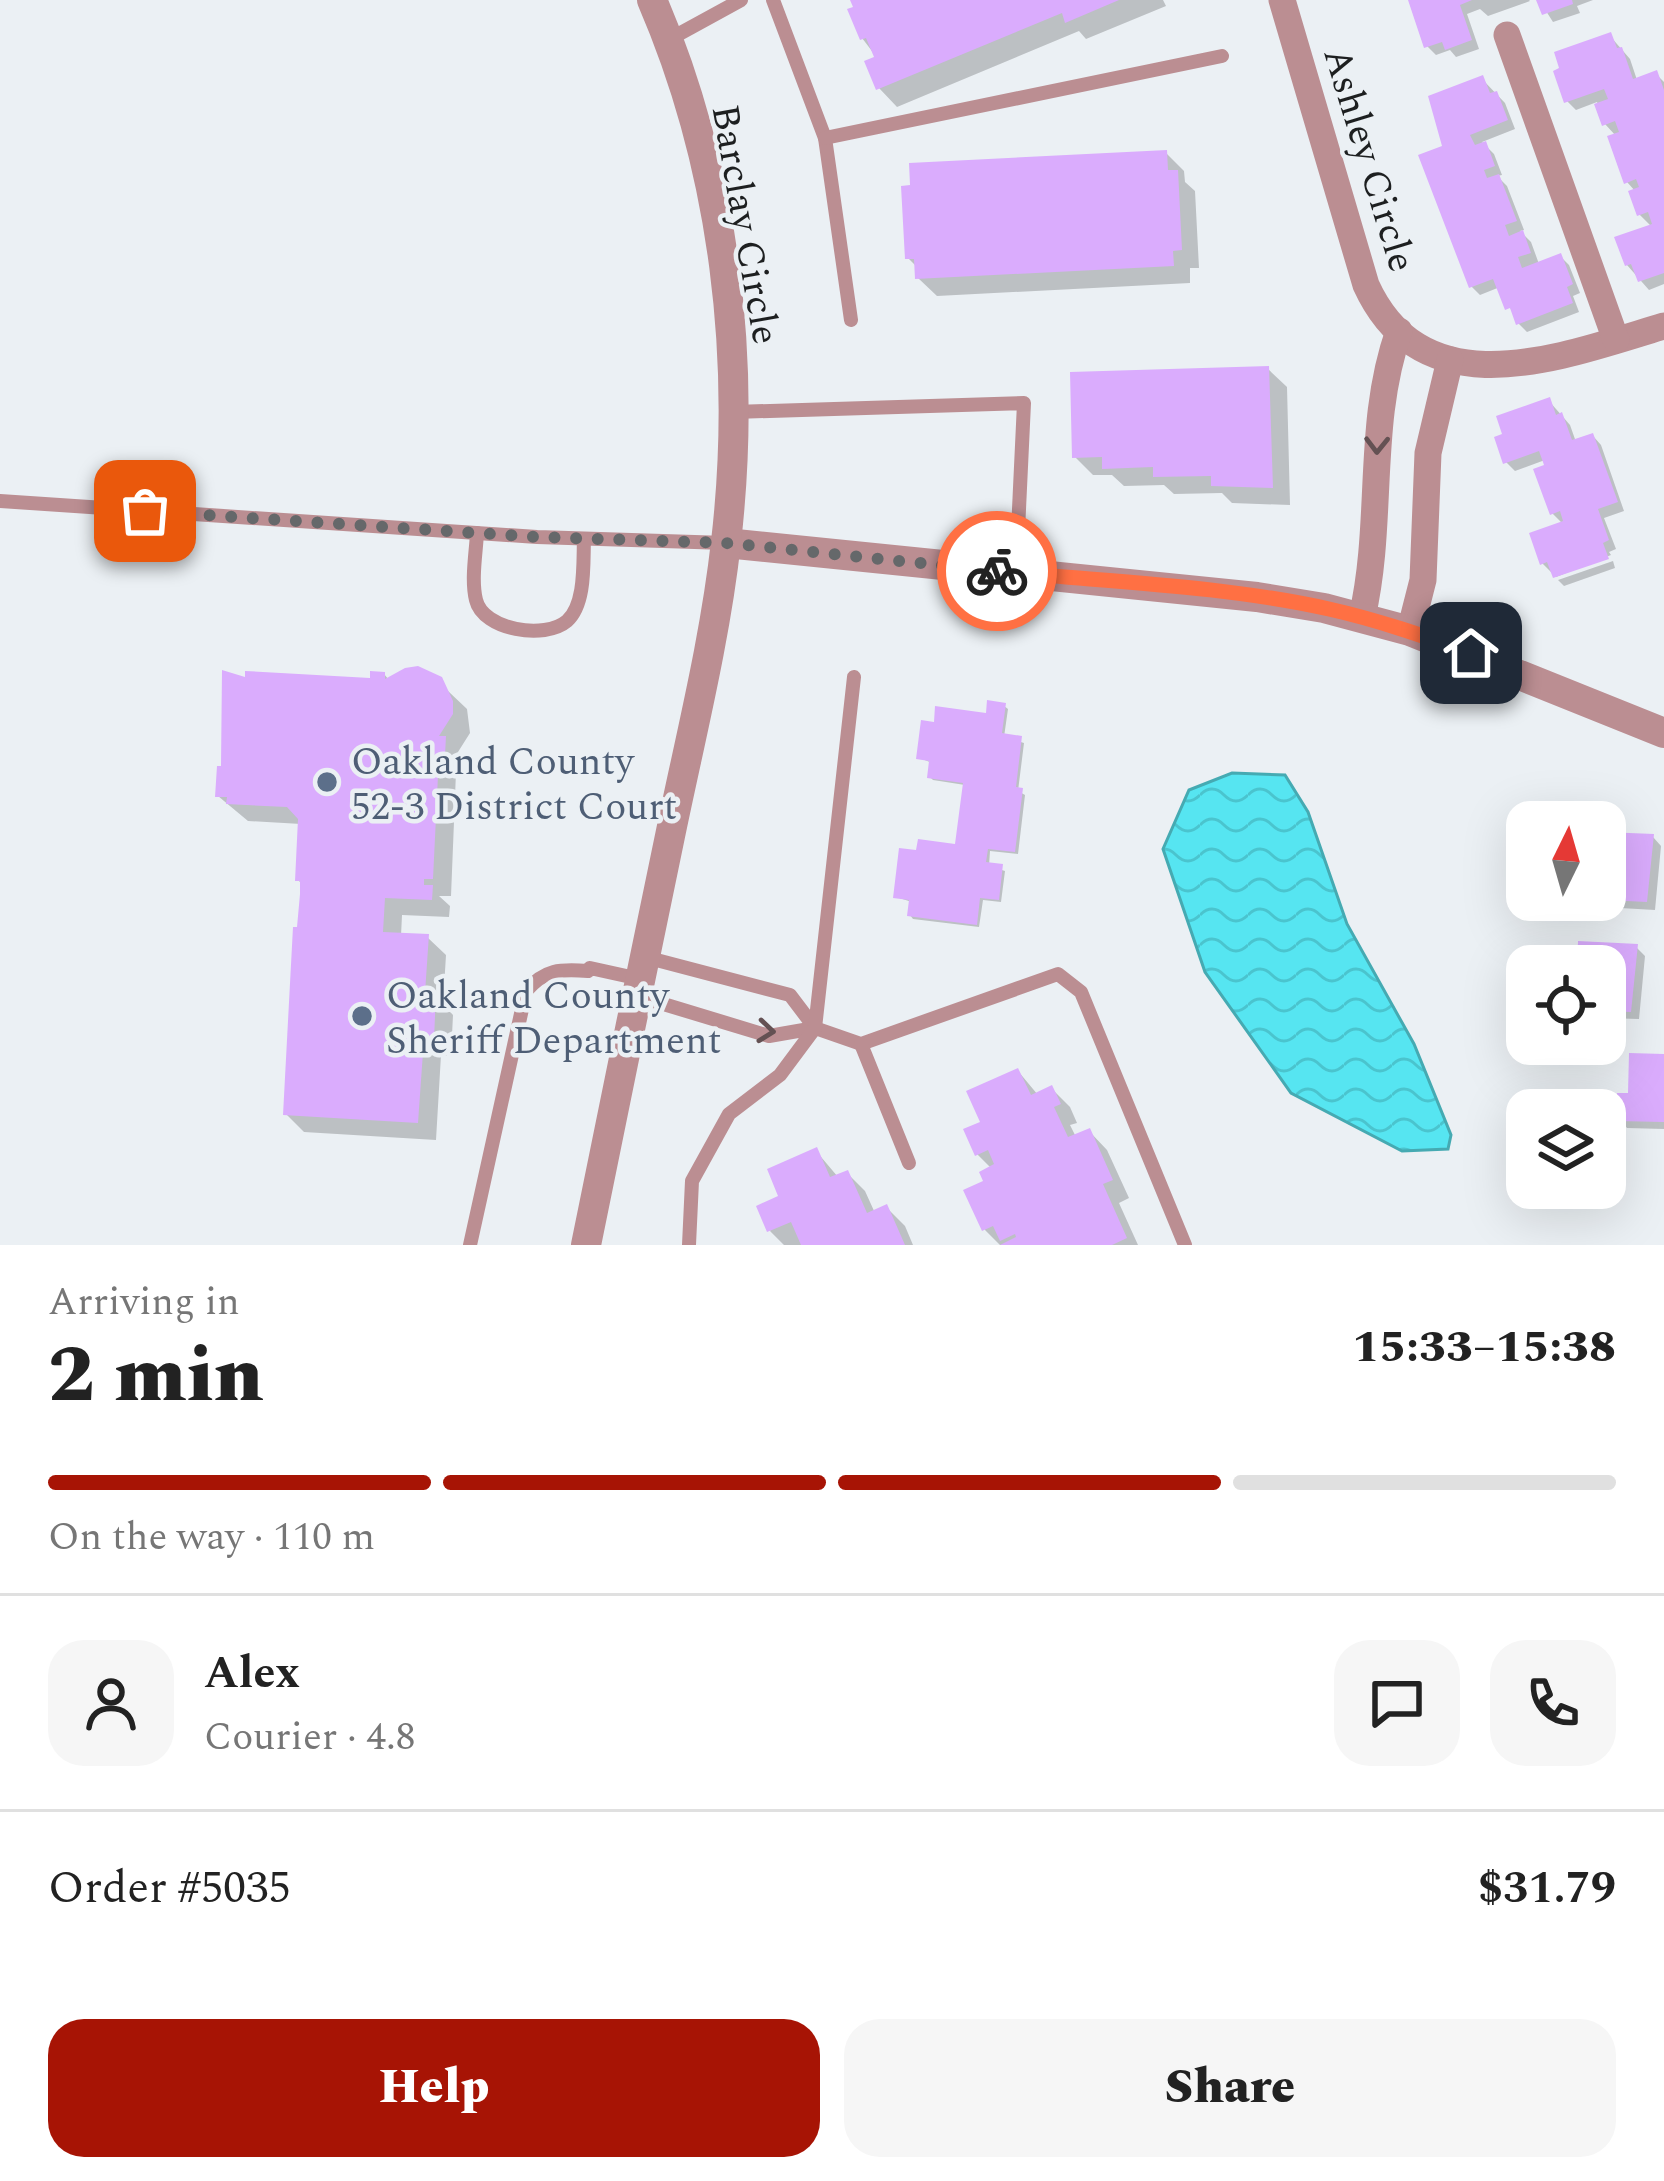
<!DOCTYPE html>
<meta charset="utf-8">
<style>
:root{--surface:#fff;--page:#f6f6f6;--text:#222;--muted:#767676;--line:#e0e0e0;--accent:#a71405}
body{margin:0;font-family:Spectral,serif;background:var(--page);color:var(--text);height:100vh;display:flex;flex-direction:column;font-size:45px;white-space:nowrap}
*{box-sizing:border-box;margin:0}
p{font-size:39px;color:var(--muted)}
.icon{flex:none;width:66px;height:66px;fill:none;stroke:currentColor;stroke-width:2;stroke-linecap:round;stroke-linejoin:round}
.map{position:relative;height:1245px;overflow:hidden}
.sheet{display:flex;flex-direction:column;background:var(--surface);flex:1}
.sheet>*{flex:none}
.needle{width:78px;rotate:5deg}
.buttons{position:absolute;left:1506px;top:801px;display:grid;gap:24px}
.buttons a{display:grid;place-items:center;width:120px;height:120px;border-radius:24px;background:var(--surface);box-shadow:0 12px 48px #0002;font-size:60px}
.pin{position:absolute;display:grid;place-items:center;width:102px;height:102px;color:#fff;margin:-51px;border-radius:24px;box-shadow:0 6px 18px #0006}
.courier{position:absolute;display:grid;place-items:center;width:120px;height:120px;margin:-60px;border:9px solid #ff7043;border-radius:50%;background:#fff;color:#222;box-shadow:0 3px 15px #0007}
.summary em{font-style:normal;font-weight:800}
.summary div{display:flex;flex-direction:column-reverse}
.summary{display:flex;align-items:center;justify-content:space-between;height:204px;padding:0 48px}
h1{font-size:78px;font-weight:800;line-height:90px}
.bar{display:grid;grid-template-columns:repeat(4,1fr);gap:18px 12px;align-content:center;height:144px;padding:0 48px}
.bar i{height:15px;border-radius:9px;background:var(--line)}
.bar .on{background:var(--accent)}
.bar p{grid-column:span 4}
.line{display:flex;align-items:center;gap:30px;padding:0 48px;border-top:3px solid var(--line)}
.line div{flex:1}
.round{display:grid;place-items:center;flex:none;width:126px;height:126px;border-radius:36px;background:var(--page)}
.action{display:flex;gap:24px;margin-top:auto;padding:24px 48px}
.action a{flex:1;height:138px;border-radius:36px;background:var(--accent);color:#fff;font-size:48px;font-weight:800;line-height:138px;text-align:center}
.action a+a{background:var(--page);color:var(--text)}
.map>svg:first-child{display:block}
.water{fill:url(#water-waves);stroke:#45aab2;stroke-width:3}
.shadow{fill:#0003}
.building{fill:#daacfd}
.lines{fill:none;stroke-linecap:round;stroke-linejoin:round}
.service{stroke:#bb8e92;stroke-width:14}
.minor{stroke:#bb8e92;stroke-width:27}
.tertiary{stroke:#bb8e92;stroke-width:30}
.oneway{stroke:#645153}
.done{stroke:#65686a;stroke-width:12;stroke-dasharray:0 21.6}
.route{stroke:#ff7043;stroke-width:15}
.service-dot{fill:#5c6f8a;stroke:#ebf0f4;stroke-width:4.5}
.labels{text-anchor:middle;stroke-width:9;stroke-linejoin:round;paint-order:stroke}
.street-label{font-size:39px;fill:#1d1f20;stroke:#ebf0f4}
.service-label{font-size:39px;fill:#4e5e75;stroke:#ebf0f4;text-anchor:start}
</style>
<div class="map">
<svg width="1664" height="1245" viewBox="0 0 1664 1245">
<defs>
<pattern id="water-waves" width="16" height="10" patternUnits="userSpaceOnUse" patternTransform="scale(3)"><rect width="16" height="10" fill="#56e5f1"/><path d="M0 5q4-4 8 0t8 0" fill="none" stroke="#4ac4ce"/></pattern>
</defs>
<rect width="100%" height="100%" fill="#ebf0f4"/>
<polygon class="water" points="1232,773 1285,775 1308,812 1347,924 1414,1044 1451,1135 1448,1149 1402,1151 1291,1093 1205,972 1163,849 1189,790"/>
<g class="shadow">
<polygon points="853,0 1163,0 1166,6 1086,39 1079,31 897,107 879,88 878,59 862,38"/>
<polygon points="1411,0 1529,0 1530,1 1488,16 1480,9 1467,14 1479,49 1456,57 1450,50 1436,55 1427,46"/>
<polygon points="1539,0 1593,0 1577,6 1580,13 1553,22"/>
<polygon points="1610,36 1630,59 1637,80 1656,74 1664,82 1664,284 1649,290 1627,265 1652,227 1639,214 1636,192 1627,182 1616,136 1605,124 1597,102 1576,110 1567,101"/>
<polygon points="1482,79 1505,103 1515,129 1482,142 1494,154 1502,175 1497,176 1507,186 1524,230 1520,231 1531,242 1539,264 1560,256 1569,265 1580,293 1573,296 1579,312 1527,332 1518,323 1500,287 1480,295 1471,286 1445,147"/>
<polygon points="1166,153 1184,171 1185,182 1195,191 1199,268 1190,268 1190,283 937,296 918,278 918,268 908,258"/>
<polygon points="1268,369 1287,387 1290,505 1232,503 1222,493 1174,494 1164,485 1124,486 1112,475 1093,475 1075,457"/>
<polygon points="1549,401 1570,425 1576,442 1593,436 1601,445 1624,511 1604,518 1616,549 1609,552 1611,555 1556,577 1542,563 1563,524 1552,513 1545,460 1515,471 1506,462"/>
<polygon points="1613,561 1615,568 1564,586 1558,580"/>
<polygon points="429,673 467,709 470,733 458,752 463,758 462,772 456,772 451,896 439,896 450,906 449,917 402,915 401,936 427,937 446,955 443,1004 453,1015 451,1056 441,1055 436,1140 304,1132 286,1114 303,885 298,880 301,824 248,821 218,796 247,681 373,681 384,674 389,680"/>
<polygon points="1004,706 1008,709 1004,737 1024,743 1018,791 1025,795 1018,854 990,851 989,866 1005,871 1001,902 983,900 979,927 913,919 910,915 912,902 896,897 958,847 965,785 933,780 930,777 932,763 920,758"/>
<polygon points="1605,835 1653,837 1661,846 1655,910 1603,907 1596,900 1605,900"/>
<polygon points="1636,947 1645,956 1639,1019 1605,1018 1605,966 1580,966"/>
<polygon points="1664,1057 1664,1129 1627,1128 1619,1119"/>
<polygon points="1018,1071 1038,1095 1052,1089 1070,1107 1077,1123 1070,1125 1076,1137 1089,1131 1107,1150 1129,1198 1119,1203 1138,1245 1000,1245 985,1230 967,1192 987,1183 992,1169 977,1154 984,1123"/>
<polygon points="816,1151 838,1177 847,1173 865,1191 875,1213 887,1208 905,1226 913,1245 784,1245 770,1231 782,1197"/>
</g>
<g class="building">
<polygon points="850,0 1119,0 1065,23 1062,13 876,90 864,61 874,57 866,38 860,40 847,9 853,7"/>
<polygon points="1408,0 1472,0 1460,5 1472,40 1445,50 1442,42 1424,48"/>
<polygon points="1536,0 1572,0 1573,4 1542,15"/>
<polygon points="1611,32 1617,48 1622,47 1633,79 1657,70 1664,90 1664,273 1638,282 1631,264 1625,266 1614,237 1652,224 1648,212 1637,216 1628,191 1639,187 1636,179 1624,184 1607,136 1619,132 1615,121 1602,126 1594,104 1608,99 1604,89 1564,103 1553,71 1559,68 1554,52"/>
<polygon points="1483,75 1490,93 1497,91 1508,120 1470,135 1475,145 1486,141 1495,166 1484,170 1487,178 1499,174 1517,221 1505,225 1509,236 1523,230 1531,253 1518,257 1522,268 1561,253 1573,284 1567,287 1573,303 1516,325 1510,308 1505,310 1493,279 1469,288 1418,155 1442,146 1428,96"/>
<polygon points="1167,150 1168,170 1178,170 1182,250 1173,251 1174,266 915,279 914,259 905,259 901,186 910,185 909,163"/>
<polygon points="1269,366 1273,488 1211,486 1211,476 1153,477 1153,467 1102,469 1102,457 1072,458 1070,372"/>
<polygon points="1550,397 1556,415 1562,412 1572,440 1593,433 1618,502 1598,509 1609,540 1603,543 1609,559 1553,578 1547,562 1540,565 1529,533 1563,521 1560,511 1550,515 1533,469 1544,465 1539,451 1503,464 1494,437 1502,434 1496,416"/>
<polygon points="418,666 442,677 453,701 453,714 439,736 446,736 445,755 439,755 433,879 424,879 424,885 433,885 432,900 385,898 383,932 429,934 425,993 436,994 434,1039 424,1038 418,1123 283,1115 293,927 297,927 300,894 300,881 295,881 298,819 287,807 226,804 227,797 215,797 217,766 221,766 222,670 245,677 245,671 370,678 370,671 385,672 385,679 405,668"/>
<polygon points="987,700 1006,703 1002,733 1022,736 1016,787 1023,788 1015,852 988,849 986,862 1003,864 999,900 980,898 977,925 907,916 909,900 893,898 899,848 916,850 918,839 955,844 963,783 927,778 929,761 916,759 921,720 934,722 935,706 986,713"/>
<polygon points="1605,832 1654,834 1647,902 1605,900"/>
<polygon points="1578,941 1638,944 1631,1012 1605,1011 1605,966 1577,966"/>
<polygon points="1629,1053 1664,1054 1664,1122 1616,1121 1617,1093 1628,1093"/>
<polygon points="1018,1068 1031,1095 1052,1085 1061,1104 1054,1107 1068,1137 1090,1128 1113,1180 1103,1184 1127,1238 1112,1245 1000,1245 1016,1237 1015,1234 1000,1241 993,1226 982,1231 963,1190 983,1181 979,1172 994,1164 988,1150 975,1156 963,1129 980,1122 966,1091"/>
<polygon points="817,1147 830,1177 848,1170 867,1213 887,1204 905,1245 801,1245 791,1222 767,1232 756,1206 778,1196 767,1169"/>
</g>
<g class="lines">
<g class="service">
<polyline points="773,0 825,138 851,320"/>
<polyline points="668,40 741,0"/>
<polyline points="825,138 1222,56"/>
<polyline points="734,412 1024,403 1016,573"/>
<polyline points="0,501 537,537 726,543"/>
<path d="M477 533C476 553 471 580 476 600 483 630 545 640 567 621 586 604 583 563 584 539"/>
<polyline points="645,957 790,995 815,1028"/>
<polyline points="637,996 769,1036 815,1028 861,1044 1058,974 1081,992 1185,1245"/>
<polyline points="861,1044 909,1163"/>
<path d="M470 1245 526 991C545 969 560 969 588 971L590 968 640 979"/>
<polyline points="689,1245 692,1181 729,1114 780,1075 815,1028 854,677"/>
</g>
<g class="minor">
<path d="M1282 0 1366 285C1424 412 1563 356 1664 326"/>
<polyline points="1507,35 1616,340"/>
<path d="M1362 617C1384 522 1366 424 1399 331"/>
<polyline points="1410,631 1423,580 1428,453 1450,360"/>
</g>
<g class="tertiary">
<polyline points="726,543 1257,597 1324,608 1410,631 1664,733"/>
<path d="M586 1245C613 1109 642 972 670 836 690 739 715 641 726 542 747 361 725 169 652 0"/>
</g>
</g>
<defs><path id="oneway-chevron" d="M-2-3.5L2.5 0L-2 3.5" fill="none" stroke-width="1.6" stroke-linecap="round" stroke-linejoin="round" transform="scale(3)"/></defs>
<g class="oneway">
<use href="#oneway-chevron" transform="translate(1377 445) rotate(91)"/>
<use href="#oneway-chevron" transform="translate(766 1031) rotate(6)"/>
</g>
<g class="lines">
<polyline class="done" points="145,511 537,537 726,543 997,571"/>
<path class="route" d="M997 571C1107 582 1221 585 1329 609 1378 620 1424 636 1471 653"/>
</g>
<g class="service-dot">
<circle cx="327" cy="782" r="12"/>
<circle cx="362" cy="1016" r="12"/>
</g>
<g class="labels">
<g class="street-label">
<text transform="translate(1371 159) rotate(73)" y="14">Ashley Circle</text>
<text transform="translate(747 224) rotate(80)" y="14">Barclay Circle</text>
</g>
<g class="service-label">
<text x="351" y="774">Oakland County<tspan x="351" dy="45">52-3 District Court</tspan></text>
<text x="386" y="1008">Oakland County<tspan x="386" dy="45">Sheriff Department</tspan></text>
</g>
</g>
</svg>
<div class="buttons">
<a><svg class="needle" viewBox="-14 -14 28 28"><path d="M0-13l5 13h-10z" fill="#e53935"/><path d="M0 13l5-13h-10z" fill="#767676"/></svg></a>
<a><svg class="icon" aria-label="locate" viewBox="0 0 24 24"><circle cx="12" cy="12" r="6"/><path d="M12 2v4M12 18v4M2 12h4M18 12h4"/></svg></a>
<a><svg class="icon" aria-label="layers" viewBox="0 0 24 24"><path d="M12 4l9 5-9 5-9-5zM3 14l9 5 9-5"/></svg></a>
</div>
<div class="pin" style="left:145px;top:511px;background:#ea580c"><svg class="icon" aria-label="bag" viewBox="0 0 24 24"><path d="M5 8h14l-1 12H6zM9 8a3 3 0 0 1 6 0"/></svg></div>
<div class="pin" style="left:1471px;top:653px;background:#1f2937"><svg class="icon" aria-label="home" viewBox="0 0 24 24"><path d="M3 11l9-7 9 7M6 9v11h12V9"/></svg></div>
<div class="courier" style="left:997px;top:571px"><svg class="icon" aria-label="bike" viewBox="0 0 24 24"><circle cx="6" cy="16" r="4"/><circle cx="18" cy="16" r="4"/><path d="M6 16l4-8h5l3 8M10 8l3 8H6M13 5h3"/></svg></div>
</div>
<section class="sheet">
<div class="summary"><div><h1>2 min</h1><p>Arriving in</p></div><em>15:33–15:38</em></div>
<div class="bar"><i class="on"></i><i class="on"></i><i class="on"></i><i></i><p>On the way · 110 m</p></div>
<div class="line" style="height:216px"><a class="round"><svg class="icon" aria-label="person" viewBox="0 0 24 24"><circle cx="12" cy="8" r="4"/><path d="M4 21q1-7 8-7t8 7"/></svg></a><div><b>Alex</b><p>Courier · 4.8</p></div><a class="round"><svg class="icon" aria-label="chat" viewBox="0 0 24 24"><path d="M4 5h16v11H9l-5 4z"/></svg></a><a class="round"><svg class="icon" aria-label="phone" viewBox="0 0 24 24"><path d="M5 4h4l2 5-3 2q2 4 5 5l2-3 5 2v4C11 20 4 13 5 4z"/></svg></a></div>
<div class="line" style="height:156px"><div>Order #5035</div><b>$31.79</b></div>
<div class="action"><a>Help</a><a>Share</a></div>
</section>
